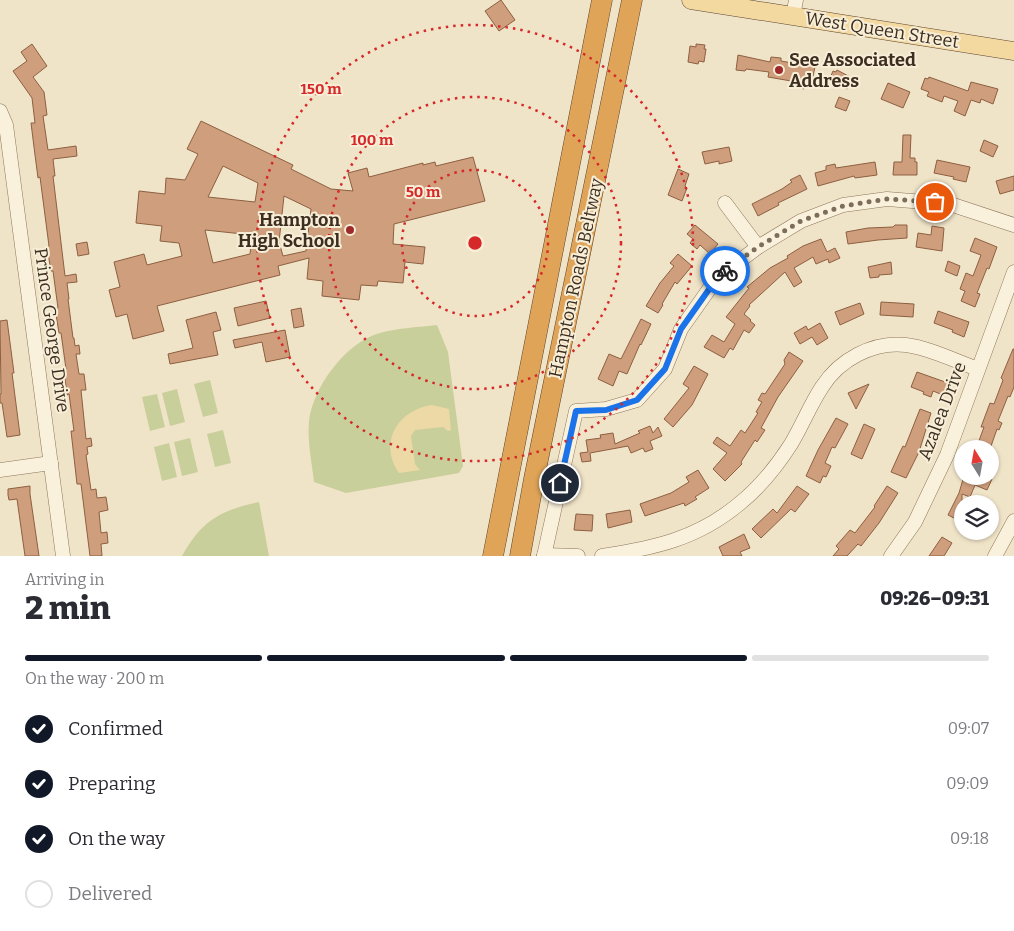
<!DOCTYPE html>
<meta charset="utf-8">
<style>
:root{--surface:#fff;--page:#f2f2f3;--text:#2b2b33;--muted:#7c7c81;--line:#e1e1e2;--accent:#111827}
body{margin:0;font-family:Bitter,serif;background:var(--page);color:var(--text);height:100vh;display:flex;flex-direction:column;font-size:19px;white-space:nowrap}
*{box-sizing:border-box;margin:0}
p{font-size:16px;color:var(--muted)}
.icon{flex:none;width:28px;height:28px;fill:none;stroke:currentColor;stroke-width:2;stroke-linecap:round;stroke-linejoin:round}
.map{position:relative;height:556px;overflow:hidden}
.panel{display:flex;flex-direction:column;background:var(--surface);flex:1}
.panel>*{flex:none}
.needle{width:32px;rotate:349deg}
.tools{position:absolute;left:954px;top:440px;display:grid;gap:10px}
.tools a{display:grid;place-items:center;width:45px;height:45px;border-radius:50%;background:var(--surface);box-shadow:0 1px 4px #0004;font-size:25px}
.pin{position:absolute;display:grid;place-items:center;width:42px;height:42px;color:#fff;margin:-21px;border:2px solid #fff;border-radius:50%;box-shadow:0 1px 5px #0007}
.courier{position:absolute;display:grid;place-items:center;width:50px;height:50px;margin:-25px;border:4px solid #1a73e8;border-radius:50%;background:#fff;color:#222;box-shadow:0 1px 6px #0007}
.summary em{font-style:normal;font-weight:800}
.summary div{display:flex;flex-direction:column-reverse}
.summary{display:flex;align-items:center;justify-content:space-between;height:85px;padding:0 25px}
h1{font-size:32px;font-weight:800;line-height:38px}
.bar{display:grid;grid-template-columns:repeat(4,1fr);gap:8px 5px;align-content:center;height:60px;padding:0 25px}
.bar i{height:6px;border-radius:4px;background:var(--line)}
.bar .on{background:var(--accent)}
.bar p{grid-column:span 4}
ol{padding:0 25px;list-style:none}
li{display:flex;align-items:center;gap:15px;height:55px}
li p{margin-inline-start:auto}
li .icon{padding:5px;border-radius:50%;background:var(--accent);color:#fff;stroke-width:4}
li:last-child{color:var(--muted)}
li i{width:28px;height:28px;border:2px solid var(--line);border-radius:50%}
.map>svg:first-child{display:block}
.green{fill:#c9cf9b}
.sand{fill:#ecd9a5}
.building{fill:#cf9f7d;stroke:#8d5f41;fill-rule:evenodd}
.lines{fill:none;stroke-linecap:round;stroke-linejoin:round}
.minor-casing{stroke:#8d765c;stroke-width:15}
.major-casing{stroke:#5b4430;stroke-width:19}
.highway-casing{stroke:#5b4430;stroke-width:21}
.minor{stroke:#faf1dc;stroke-width:14}
.major{stroke:#f3d9a0;stroke-width:18}
.highway{stroke:#e0a458;stroke-width:20}
.done{stroke:#7c6e5b;stroke-width:5;stroke-dasharray:0 9}
.route{stroke:#1a73e8;stroke-width:6}
.ring{fill:none;stroke:#d62828;stroke-width:2.5;stroke-dasharray:2.5 5}
.poi-dot{fill:#9e2a2b;stroke:#f7eed8;stroke-width:2}
.labels{text-anchor:middle;stroke-width:4;stroke-linejoin:round;paint-order:stroke}
.street-label{font-size:18px;fill:#3d2e20;stroke:#f7eed8}
.poi-label{font-size:18px;font-weight:bold;fill:#3d2e20;stroke:#f7eed8;text-anchor:start}
.centre{fill:#d62828;stroke:#f7eed8;stroke-width:2.5}
.ring-label{font-size:15px;text-anchor:middle;font-weight:bold;fill:#d62828;stroke:#f7eed8;stroke-width:4;stroke-linejoin:round;paint-order:stroke}
</style>
<div class="map">
<svg width="1014" height="556" viewBox="0 0 1014 556">
<rect width="100%" height="100%" fill="#f0e4c8"/>
<g class="green">
<path d="M437 325 448 352 463 466 459 473 346 493 314 482C312 463 307 441 309 421 313 387 346 342 380 333 398 328 419 327 437 325Z"/>
<polygon points="210,380 218,413 203,417 194,384"/>
<polygon points="177,389 185,422 170,426 162,393"/>
<polygon points="157,394 165,427 150,431 142,397"/>
<polygon points="223,430 231,463 215,467 207,434"/>
<polygon points="190,438 198,472 182,476 174,442"/>
<polygon points="169,443 177,477 162,481 154,447"/>
<path d="M259 502 269 556H182C201 521 221 510 259 502Z"/>
</g>
<path class="sand" d="M432 405 449 409 451 430 448 431 443 427 415 430 411 436 415 464 420 470 399 473C378 442 398 410 432 405Z"/>
<g class="building">
<polygon points="501,0 515,20 499,31 485,11"/>
<polygon points="32,44 47,66 33,77 44,92 47,115 43,116 48,150 76,146 77,156 53,159 55,176 53,176 65,276 76,274 77,282 67,283 69,299 68,299 73,338 74,338 75,346 79,345 80,354 76,354 79,374 84,374 86,390 81,390 86,439 91,438 92,446 87,447 88,454 86,455 91,490 96,489 97,498 106,497 108,510 99,512 101,533 107,532 108,543 101,544 102,556 90,556 81,484 77,484 71,431 74,431 69,394 67,395 64,370 66,369 61,333 59,333 55,308 58,308 53,271 51,271 47,247 49,246 40,177 38,178 35,155 31,123 35,123 32,98 13,71 27,61 21,52"/>
<polygon points="696,44 705,45 704,49 706,49 704,62 699,61 698,64 688,62 690,46 696,47"/>
<polygon points="738,55 770,62 771,57 781,58 781,61 815,67 811,85 805,84 804,89 796,87 797,82 768,77 769,72 746,69 745,71 736,70"/>
<polygon points="837,70 854,79 851,86 849,85 847,89 838,85 839,82 830,78 833,71 836,72"/>
<polygon points="929,77 968,91 971,82 998,89 993,104 981,99 980,103 971,100 965,116 954,111 958,101 944,96 942,102 927,96 929,92 921,89 925,78 928,79"/>
<polygon points="888,83 910,92 903,108 881,99"/>
<polygon points="839,97 850,101 846,111 835,107"/>
<path d="M201 121 293 165 291 169 331 189 353 191 348 173 367 168 369 177 423 163V165L435 162 436 166 473 157 485 201 394 224 393 244 425 247 423 264 405 262 403 283 378 281 377 286 361 285 359 300 322 296 323 281 307 279 309 258 278 266 280 275 157 306 164 331 133 339 127 314 116 317 109 290 120 287 114 262 144 254 147 265 182 256 179 243 160 241 162 226 136 223 139 191 165 194 166 178 185 180 198 154 187 149ZM223 166 258 183 255 202 208 197ZM284 196 311 209 306 251 283 256 279 242ZM205 230 252 235 250 254 213 263Z"/>
<polygon points="903,135 911,135 910,158 915,158 915,162 917,162 917,175 893,175 894,162 902,162"/>
<polygon points="984,140 998,146 993,157 980,151"/>
<polygon points="729,147 732,161 719,164 719,161 705,164 702,152"/>
<polygon points="937,160 970,167 966,182 953,179 954,177 934,173"/>
<polygon points="875,162 877,175 855,178 854,176 818,186 815,173 826,170 826,166 835,164 836,168"/>
<polygon points="678,169 689,174 685,186 687,188 682,201 668,195"/>
<polygon points="800,175 807,189 778,203 779,205 758,216 752,204 782,189 792,182 790,180"/>
<polygon points="1014,176 1014,190 1000,194 996,181"/>
<polygon points="695,225 718,244 710,254 700,245 697,249 690,243 693,239 687,234"/>
<polygon points="895,225 907,225 907,238 878,240 848,244 846,232 868,228 893,227"/>
<polygon points="932,226 944,228 942,251 916,247 918,233 931,235"/>
<polygon points="975,238 997,247 989,269 987,268 977,293 980,294 975,307 961,301 965,291 960,289 966,273 973,276 981,255 970,251"/>
<polygon points="821,239 827,252 835,248 840,258 829,263 828,259 816,264 813,257 794,268 802,282 794,287 785,272 749,305 750,306 744,314 751,320 750,321 755,325 749,333 744,330 733,350 730,348 724,358 704,347 712,335 724,342 735,324 726,317 749,288 747,287 770,268 788,258 787,256 803,246"/>
<polygon points="87,242 89,254 78,256 76,244"/>
<polygon points="678,254 692,266 677,284 675,282 662,304 663,305 658,313 646,306 660,283 674,266 670,263"/>
<polygon points="948,261 960,266 957,276 945,271"/>
<polygon points="891,262 892,274 879,275 879,277 870,278 868,267"/>
<polygon points="266,301 270,318 238,326 234,308"/>
<polygon points="881,302 914,304 913,317 880,315"/>
<polygon points="860,303 864,314 840,325 835,312"/>
<polygon points="301,308 304,326 294,328 291,310"/>
<polygon points="938,311 969,322 964,337 952,332 953,330 934,323"/>
<polygon points="216,312 221,330 213,332 218,355 170,364 168,354 193,348 186,320"/>
<polygon points="641,319 651,324 641,345 640,344 627,374 619,371 613,386 598,379 609,354 621,359"/>
<polygon points="7,320 14,373 12,373 20,435 7,437 2,403 0,403 0,394 1,394 0,321"/>
<polygon points="820,323 828,338 817,345 812,337 800,344 794,333 806,326 808,330"/>
<polygon points="285,330 290,357 266,362 262,342 235,348 233,340"/>
<polygon points="1013,349 1014,349 1014,387 1010,397 1008,396 998,421 1002,423 999,430 997,429 990,449 976,449 984,427 981,427 990,403 994,404 1003,380 1001,378"/>
<polygon points="789,352 803,361 778,397 761,428 765,430 757,442 755,440 741,462 742,464 725,481 713,469 727,453 713,443 717,437 730,446 741,430 745,433 758,413 756,412 762,402 758,400 762,393 765,394 785,364 784,360"/>
<polygon points="694,366 708,374 692,405 673,427 664,419 689,388 683,384"/>
<polygon points="917,372 948,383 943,395 933,391 931,397 923,394 924,392 911,387"/>
<polygon points="869,384 856,409 848,393"/>
<polygon points="920,409 931,413 919,452 906,478 891,472 900,452 903,446 905,447"/>
<polygon points="836,418 848,424 835,448 832,447 825,463 831,466 826,477 823,476 820,483 806,476 818,450"/>
<polygon points="864,424 875,429 862,459 851,454"/>
<polygon points="650,426 653,433 658,427 662,436 650,441 653,449 645,452 643,448 631,453 628,446 590,453 591,461 582,462 580,453 588,452 586,440 601,438 600,435 613,433 615,444 640,433 638,431"/>
<polygon points="698,470 709,488 695,497 697,499 685,506 684,503 645,516 640,504 671,493 689,482 686,477"/>
<polygon points="964,476 984,476 992,479 987,490 975,485 970,497 962,494 962,522 948,515 959,493"/>
<polygon points="30,486 30,494 39,556 25,556 17,499 9,500 8,495 8,489"/>
<polygon points="797,486 809,494 795,512 791,509 761,538 752,529 773,509 777,513"/>
<polygon points="887,486 898,493 879,523 861,546 858,544 847,556 833,556 839,549 836,546 850,530 855,533 875,507 874,506"/>
<polygon points="630,510 632,522 608,528 606,514"/>
<polygon points="576,514 593,515 592,531 574,530"/>
<polygon points="744,534 750,548 740,552 742,556 723,556 719,547"/>
<polygon points="942,537 952,543 944,556 929,556"/>
</g>
<g class="lines">
<defs>
<g id="minor">
<polyline points="793,16 796,0"/>
<polyline points="0,111 6,125 63,556"/>
<polyline points="725,203 758,247"/>
<polyline points="0,470 51,463"/>
<polyline points="544,555 578,556"/>
<polyline points="544,556 576,411 606,409 637,400 665,369 681,329 717,278 758,247 801,221 843,205 887,199 950,204 1014,225"/>
<path d="M602 556C654 548 697 539 739 504 759 488 777 466 791 444 802 426 810 405 822 387 839 360 873 341 906 345 930 348 955 361 978 369"/>
<polyline points="891,556 915,522 947,455 1014,272"/>
<polyline points="995,556 1014,521"/>
</g>
<polyline id="major" points="691,0 1014,51"/>
<g id="highway">
<polyline points="493,556 602,0"/>
<polyline points="520,556 534,479 632,0"/>
</g>
</defs>
<use href="#minor" class="minor-casing"/>
<use href="#major" class="major-casing"/>
<use href="#highway" class="highway-casing"/>
<use href="#minor" class="minor"/>
<use href="#major" class="major"/>
<use href="#highway" class="highway"/>
</g>
<g class="lines">
<polyline class="done" points="725,271 758,247 801,221 843,206 887,199 935,202"/>
<polyline class="route" points="560,483 576,411 606,410 637,400 665,369 681,329 717,278 725,271"/>
</g>
<g class="ring">
<circle cx="475" cy="243" r="73"/>
<circle cx="475" cy="243" r="146"/>
<circle cx="475" cy="243" r="218"/>
</g>
<g class="poi-dot">
<circle cx="779" cy="70" r="5"/>
<circle cx="350" cy="230" r="5"/>
</g>
<g class="labels">
<g class="street-label">
<text transform="translate(882 30) rotate(9)" y="6">West Queen Street</text>
<text transform="translate(576 278) rotate(-78)" y="6">Hampton Roads Beltway</text>
<text transform="translate(52 330) rotate(82)" y="6">Prince George Drive</text>
<text transform="translate(942 411) rotate(-69)" y="6">Azalea Drive</text>
</g>
<g class="poi-label">
<text x="789" y="66">See Associated<tspan x="789" dy="21">Address</tspan></text>
<text x="340" y="226" text-anchor="end">Hampton<tspan x="340" dy="21">High School</tspan></text>
</g>
</g>
<circle cx="475" cy="243" r="8" class="centre"/>
<g class="ring-label">
<text x="321" y="94">150 m</text>
<text x="372" y="145">100 m</text>
<text x="423" y="197">50 m</text>
</g>
</svg>
<div class="tools">
<a><svg class="needle" viewBox="-14 -14 28 28"><path d="M0-13l5 13h-10z" fill="#e53935"/><path d="M0 13l5-13h-10z" fill="#7c7c81"/></svg></a>
<a><svg class="icon" aria-label="layers" viewBox="0 0 24 24"><path d="M12 4l9 5-9 5-9-5zM3 14l9 5 9-5"/></svg></a>
</div>
<div class="pin" style="left:935px;top:202px;background:#ea580c"><svg class="icon" aria-label="bag" viewBox="0 0 24 24"><path d="M5 8h14l-1 12H6zM9 8a3 3 0 0 1 6 0"/></svg></div>
<div class="pin" style="left:560px;top:483px;background:#1f2937"><svg class="icon" aria-label="home" viewBox="0 0 24 24"><path d="M3 11l9-7 9 7M6 9v11h12V9"/></svg></div>
<div class="courier" style="left:725px;top:271px"><svg class="icon" aria-label="bike" viewBox="0 0 24 24"><circle cx="6" cy="16" r="4"/><circle cx="18" cy="16" r="4"/><path d="M6 16l4-8h5l3 8M10 8l3 8H6M13 5h3"/></svg></div>
</div>
<section class="panel">
<div class="summary"><div><h1>2 min</h1><p>Arriving in</p></div><em>09:26–09:31</em></div>
<div class="bar"><i class="on"></i><i class="on"></i><i class="on"></i><i></i><p>On the way · 200 m</p></div>
<ol>
<li><svg class="icon" aria-label="check" viewBox="0 0 24 24"><path d="M5 12l5 5 9-10"/></svg>Confirmed<p>09:07</p></li>
<li><svg class="icon" aria-label="check" viewBox="0 0 24 24"><path d="M5 12l5 5 9-10"/></svg>Preparing<p>09:09</p></li>
<li><svg class="icon" aria-label="check" viewBox="0 0 24 24"><path d="M5 12l5 5 9-10"/></svg>On the way<p>09:18</p></li>
<li><i></i>Delivered</li>
</ol>
</section>
